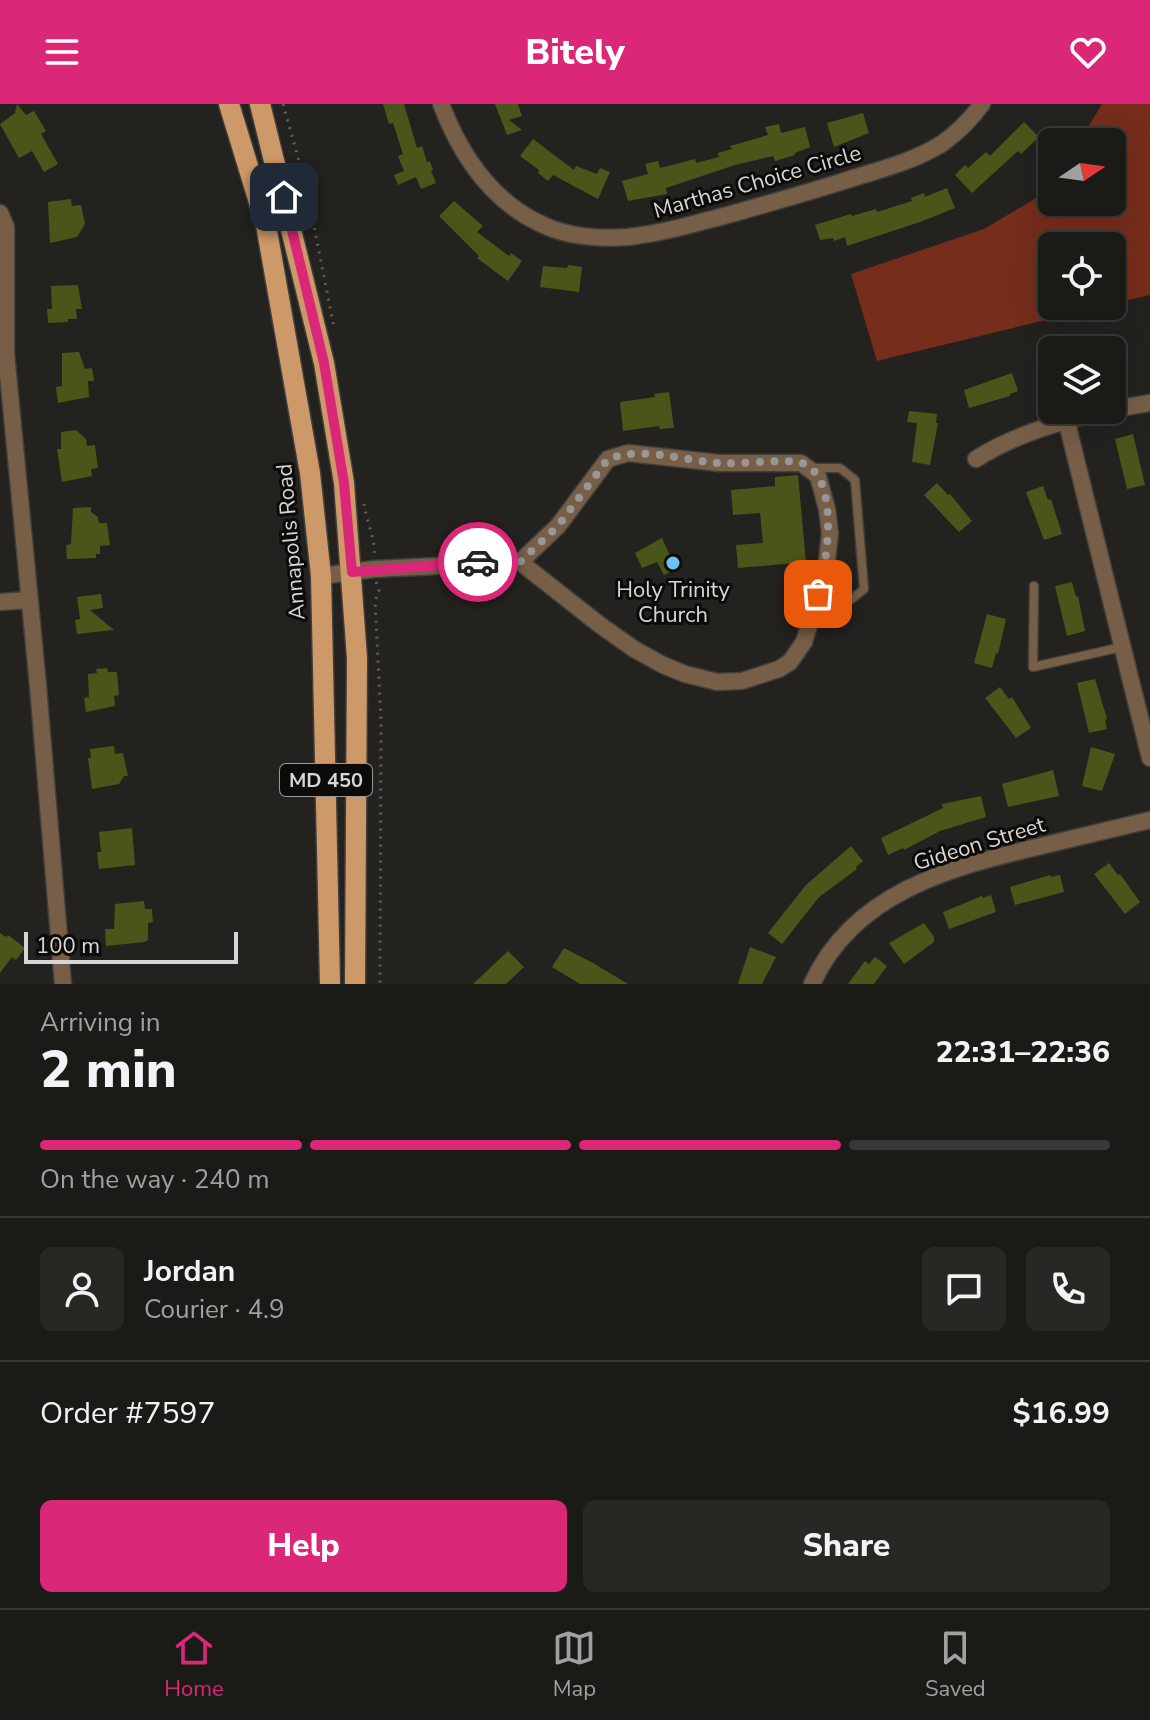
<!DOCTYPE html>
<meta charset="utf-8">
<style>
:root{--surface:#1a1a17;--page:#272724;--text:#f1f3f6;--muted:#9fa1a1;--line:#383836;--accent:#db2777}
body{margin:0;font-family:"Nunito Sans",sans-serif;background:var(--page);color:var(--text);height:100vh;display:flex;flex-direction:column;font-size:30px;white-space:nowrap}
*{box-sizing:border-box;margin:0}
p{font-size:26px;color:var(--muted)}
.icon{flex:none;width:44px;height:44px;fill:none;stroke:currentColor;stroke-width:2;stroke-linecap:round;stroke-linejoin:round}
.map{position:relative;height:880px;overflow:hidden}
.sheet{display:flex;flex-direction:column;background:var(--surface);flex:1}
.sheet>*{flex:none}
.needle{width:52px;rotate:77deg}
.fabs{position:absolute;left:1038px;top:24px;display:grid;gap:16px}
.fabs a{display:grid;place-items:center;width:88px;height:88px;border-radius:12px;background:var(--surface);box-shadow:0 8px 32px #0002,0 0 0 2px var(--line);font-size:40px}
.scale{position:absolute;left:24px;bottom:20px;width:214px;box-sizing:border-box;padding-left:8px;border:4px solid #d7d6d4;border-top:0;font-size:22px;line-height:28px;white-space:nowrap;color:#d7d6d4;-webkit-text-stroke:6px #0c0b0a;paint-order:stroke}
.pin{position:absolute;display:grid;place-items:center;width:68px;height:68px;color:#fff;margin:-34px;border-radius:16px;box-shadow:0 4px 12px #0006}
.courier{position:absolute;display:grid;place-items:center;width:80px;height:80px;margin:-40px;border:6px solid #db2777;border-radius:50%;background:#fff;color:#222;box-shadow:0 2px 10px #0007}
.head em{font-style:normal;font-weight:800}
.head div{display:flex;flex-direction:column-reverse}
.head{display:flex;align-items:center;justify-content:space-between;height:136px;padding:0 40px}
h1{font-size:52px;font-weight:800;line-height:60px}
.bar{display:grid;grid-template-columns:repeat(4,1fr);gap:12px 8px;align-content:center;height:96px;padding:0 40px}
.bar i{height:10px;border-radius:6px;background:var(--line)}
.bar .selected{background:var(--accent)}
.bar p{grid-column:span 4}
.line{display:flex;align-items:center;gap:20px;padding:0 40px;border-top:2px solid var(--line)}
.line div{flex:1}
.round{display:grid;place-items:center;flex:none;width:84px;height:84px;border-radius:12px;background:var(--page)}
.primary-button{display:flex;gap:16px;margin-top:auto;padding:16px 40px}
.primary-button a{flex:1;height:92px;border-radius:12px;background:var(--accent);color:#fff;font-size:32px;font-weight:800;line-height:92px;text-align:center}
.primary-button a+a{background:var(--page);color:var(--text)}
header{display:flex;justify-content:space-between;align-items:center;height:104px;padding:0 40px;background:var(--accent);color:#fff;font-size:36px;font-weight:800}
.tab-bar{display:flex;justify-content:space-around;align-items:center;height:112px;border-top:2px solid var(--line);background:var(--surface);font-size:22px;color:var(--muted)}
.tab-bar a{display:grid;justify-items:center;gap:4px}
.tab-bar .selected{color:var(--accent)}
.map>svg:first-child{display:block}
.forest{fill:#762d1b}
.building{fill:#4a5619}
.lines{fill:none;stroke-linecap:round;stroke-linejoin:round}
.lane-casing{stroke:#403f3c;stroke-width:11}
.street-casing{stroke:#403f3c;stroke-width:19}
.primary-casing{stroke:#403f3c;stroke-width:23}
.path{stroke:#605f5c;stroke-width:3;stroke-dasharray:2 6;stroke-linecap:butt}
.lane{stroke:#775e47;stroke-width:8}
.street{stroke:#775e47;stroke-width:16}
.primary{stroke:#ce9968;stroke-width:20}
.done{stroke:#989795;stroke-width:8;stroke-dasharray:0 14.4}
.route{stroke:#db2777;stroke-width:10}
.poi-dot{fill:#6bc3f2;stroke:#0c0b0a;stroke-width:3}
.labels{text-anchor:middle;stroke-width:6;stroke-linejoin:round;paint-order:stroke}
.shield{fill:#0c0b0a;stroke:#9a9997;stroke-width:2}
.shield-label{font-size:20px;font-weight:bold;fill:#d7d6d4}
.street-label{font-size:22px;fill:#d7d6d4;stroke:#0c0b0a}
.poi-label{font-size:22px;fill:#d7d6d4;stroke:#0c0b0a}
</style>
<header><svg class="icon" aria-label="menu" viewBox="0 0 24 24"><path d="M4 6h16M4 12h16M4 18h16"/></svg>Bitely<svg class="icon" aria-label="heart" viewBox="0 0 24 24"><path d="M12 20l-8-8c-3-5 5-10 8-4 3-6 11-1 8 4z"/></svg></header>
<div class="map">
<svg width="1150" height="880" viewBox="0 0 1150 880">
<rect width="100%" height="100%" fill="#23221f"/>
<polygon class="forest" points="1102,0 1150,0 1150,191 1112,200 1112,142 1052,142 1052,202 1103,202 877,257 851,170 984,125 1048,87 1052,81 1052,98 1112,98 1112,38 1079,38"/>
<g class="building">
<polygon points="17,0 26,11 34,7 46,27 41,30 58,60 44,68 32,47 19,54 0,20 15,9"/>
<polygon points="383,0 404,0 417,44 422,42 427,58 430,57 433,66 431,67 436,79 421,85 416,73 398,81 394,71 404,67 398,52 403,50 393,19 389,20"/>
<polygon points="495,0 518,0 522,12 509,16 522,26 507,31"/>
<polygon points="863,9 869,29 834,43 827,19"/>
<polygon points="1024,18 1039,33 1021,50 1018,47 972,89 955,71 965,61 968,64 986,48 990,52"/>
<polygon points="779,20 781,29 805,23 810,43 795,49 795,51 775,57 773,52 735,61 666,84 667,90 628,97 622,77 648,70 645,60 658,57 660,64 695,55 696,59 719,53 718,49 732,45 730,42 768,31 765,23"/>
<polygon points="533,35 574,66 576,62 597,70 600,64 610,68 598,95 553,71 548,77 538,69 539,66 520,52"/>
<polygon points="947,84 955,104 920,118 847,142 845,133 834,137 833,134 820,136 815,121 851,110 852,112 876,105 877,108 912,97 911,94 924,89 925,93"/>
<polygon points="71,95 72,102 81,101 85,120 77,133 50,139 48,98"/>
<polygon points="454,97 483,122 477,128 509,152 511,149 522,157 508,177 477,154 479,152 439,112"/>
<polygon points="568,161 582,163 579,188 540,183 543,162 567,164"/>
<polygon points="78,181 82,205 76,205 77,215 68,215 68,218 48,219 47,205 52,205 51,182"/>
<polygon points="79,248 85,265 92,264 94,277 88,277 89,293 58,299 56,283 62,282 62,249"/>
<polygon points="1012,269 1018,287 1010,290 1010,292 969,304 964,286"/>
<polygon points="669,288 674,324 660,325 659,322 623,327 620,298 655,293 654,290"/>
<polygon points="909,307 937,310 936,319 938,319 930,361 912,358 917,319 907,318"/>
<polygon points="76,326 86,335 87,342 95,341 98,364 91,365 92,372 62,378 57,345 61,345 61,328"/>
<polygon points="1133,330 1145,381 1127,385 1115,335"/>
<polygon points="798,371 806,458 738,464 736,441 763,439 760,409 733,411 731,386 775,382 775,373"/>
<polygon points="937,379 948,391 950,390 972,417 959,428 924,391"/>
<polygon points="1043,382 1048,396 1051,395 1062,430 1044,436 1026,388"/>
<polygon points="91,403 91,408 98,413 99,419 107,419 110,441 100,442 100,450 96,450 96,454 67,455 66,441 71,440 73,404"/>
<polygon points="662,434 676,465 664,471 657,458 642,464 635,449"/>
<polygon points="1072,478 1076,493 1078,492 1085,527 1067,532 1055,482"/>
<polygon points="101,490 103,504 90,506 114,526 77,530 75,516 80,515 77,493"/>
<polygon points="987,510 1006,515 998,550 996,549 992,564 974,559"/>
<polygon points="107,564 108,568 117,568 119,591 114,592 115,602 86,608 84,594 89,593 88,570 97,569 96,565"/>
<polygon points="1095,575 1107,615 1105,616 1107,625 1089,629 1077,579"/>
<polygon points="1000,583 1009,595 1012,593 1031,624 1016,634 985,594"/>
<polygon points="114,642 115,650 123,649 128,672 124,672 119,680 92,685 88,654 91,654 90,645"/>
<polygon points="1091,643 1115,650 1102,687 1082,682"/>
<polygon points="1053,666 1059,692 1008,703 1002,680"/>
<polygon points="981,692 986,713 940,727 904,746 903,744 888,751 881,734 943,704 942,700"/>
<polygon points="132,724 135,761 99,765 97,748 101,748 99,728"/>
<polygon points="851,742 863,757 856,763 857,765 819,793 782,840 768,829 806,781"/>
<polygon points="1109,759 1118,771 1120,770 1140,798 1125,810 1094,770"/>
<polygon points="1050,771 1051,773 1060,771 1064,788 1015,801 1010,783"/>
<polygon points="991,791 996,808 949,825 943,808 982,792 983,794"/>
<polygon points="144,797 145,805 152,805 153,818 148,819 148,836 144,838 106,842 105,825 114,825 115,800"/>
<polygon points="924,819 934,833 934,838 904,860 889,839"/>
<polygon points="0,829 6,833 8,831 25,844 16,856 12,853 0,869"/>
<polygon points="750,843 776,853 762,880 738,880"/>
<polygon points="564,844 593,859 628,880 580,880 552,863"/>
<polygon points="508,847 524,863 506,880 473,880"/>
<polygon points="875,853 887,862 874,880 848,880 865,857 869,860"/>
</g>
<g class="lines">
<defs>
<g id="lane">
<polyline points="811,364 840,364 855,376 864,485 853,494 814,512"/>
<polyline points="1034,482 1033,563 1122,543"/>
</g>
<g id="street">
<path d="M441 0C460 50 489 95 539 119 566 133 599 135 628 133 665 129 700 118 735 109 773 98 810 88 847 76 879 66 915 57 943 39 958 28 971 15 982 0"/>
<polyline points="0,109 6,123 6,249 38,582 63,880"/>
<polyline points="1067,319 1150,654"/>
<path d="M976 355C1024 324 1094 308 1150 299"/>
<polyline points="321,472 374,465 520,458 558,422 608,355 628,349 719,359 801,359 818,372 827,405 830,429 826,466 804,538 790,558 779,565 742,577 717,578 685,570 663,561 634,545 600,521 520,458"/>
<polyline points="0,498 29,496"/>
<path d="M812 880C853 789 949 764 1037 743 1075 734 1112 725 1150 716"/>
</g>
<g id="primary">
<polyline points="229,0 266,121 310,369 321,472 330,880"/>
<polyline points="260,0 324,259 344,379 357,554 355,880"/>
</g>
</defs>
<use href="#lane" class="lane-casing"/>
<use href="#street" class="street-casing"/>
<use href="#primary" class="primary-casing"/>
<g class="path">
<polyline points="283,0 306,82 334,223"/>
<path d="M364 400C366 415 376 438 374 450"/>
<polyline points="376,478 379,486 375,497 381,617 380,880"/>
</g>
<use href="#lane" class="lane"/>
<use href="#street" class="street"/>
<use href="#primary" class="primary"/>
</g>
<g class="lines">
<path class="done" d="M478 458H520L558 422 608 355C642 342 681 356 717 359 737 361 786 354 802 359 841 373 827 460 818 490"/>
<polyline class="route" points="284,93 324,259 344,379 352,468 478,458"/>
</g>
<circle class="poi-dot" cx="673" cy="459" r="8"/>
<g class="labels">
<rect class="shield" x="280" y="660" width="92" height="32" rx="6"/>
<g class="shield-label">
<text x="326" y="683">MD 450</text>
</g>
<g class="street-label">
<text transform="translate(757 77) rotate(-16)" y="8">Marthas Choice Circle</text>
<text transform="translate(290 438) rotate(-95)" y="8">Annapolis Road</text>
<text transform="translate(979 739) rotate(-17)" y="8">Gideon Street</text>
</g>
<g class="poi-label">
<text x="673" y="493">Holy Trinity<tspan x="673" dy="25">Church</tspan></text>
</g>
</g>
</svg>
<div class="fabs">
<a><svg class="needle" viewBox="-14 -14 28 28"><path d="M0-13l5 13h-10z" fill="#e53935"/><path d="M0 13l5-13h-10z" fill="#9fa1a1"/></svg></a>
<a><svg class="icon" aria-label="locate" viewBox="0 0 24 24"><circle cx="12" cy="12" r="6"/><path d="M12 2v4M12 18v4M2 12h4M18 12h4"/></svg></a>
<a><svg class="icon" aria-label="layers" viewBox="0 0 24 24"><path d="M12 4l9 5-9 5-9-5zM3 14l9 5 9-5"/></svg></a>
</div>
<div class="scale">100 m</div>
<div class="pin" style="left:818px;top:490px;background:#ea580c"><svg class="icon" aria-label="bag" viewBox="0 0 24 24"><path d="M5 8h14l-1 12H6zM9 8a3 3 0 0 1 6 0"/></svg></div>
<div class="pin" style="left:284px;top:93px;background:#1f2937"><svg class="icon" aria-label="home" viewBox="0 0 24 24"><path d="M3 11l9-7 9 7M6 9v11h12V9"/></svg></div>
<div class="courier" style="left:478px;top:458px"><svg class="icon" aria-label="car" viewBox="0 0 24 24"><path d="M5 17H2v-5l4-1 3-4h7l3 4 3 1v5h-3M9 17h6M6 11h13"/><circle cx="7" cy="17" r="2"/><circle cx="17" cy="17" r="2"/></svg></div>
</div>
<section class="sheet">
<div class="head"><div><h1>2 min</h1><p>Arriving in</p></div><em>22:31–22:36</em></div>
<div class="bar"><i class="selected"></i><i class="selected"></i><i class="selected"></i><i></i><p>On the way · 240 m</p></div>
<div class="line" style="height:144px"><a class="round"><svg class="icon" aria-label="person" viewBox="0 0 24 24"><circle cx="12" cy="8" r="4"/><path d="M4 21q1-7 8-7t8 7"/></svg></a><div><b>Jordan</b><p>Courier · 4.9</p></div><a class="round"><svg class="icon" aria-label="chat" viewBox="0 0 24 24"><path d="M4 5h16v11H9l-5 4z"/></svg></a><a class="round"><svg class="icon" aria-label="phone" viewBox="0 0 24 24"><path d="M5 4h4l2 5-3 2q2 4 5 5l2-3 5 2v4C11 20 4 13 5 4z"/></svg></a></div>
<div class="line" style="height:104px"><div>Order #7597</div><b>$16.99</b></div>
<div class="primary-button"><a>Help</a><a>Share</a></div>
</section>
<nav class="tab-bar">
<a class="selected"><svg class="icon" aria-label="home" viewBox="0 0 24 24"><path d="M3 11l9-7 9 7M6 9v11h12V9"/></svg>Home</a>
<a><svg class="icon" aria-label="map" viewBox="0 0 24 24"><path d="M3 6l6-2 6 2 6-2v14l-6 2-6-2-6 2zM9 4v14M15 6v14"/></svg>Map</a>
<a><svg class="icon" aria-label="saved" viewBox="0 0 24 24"><path d="M7 4h10v16l-5-4-5 4z"/></svg>Saved</a>
</nav>
